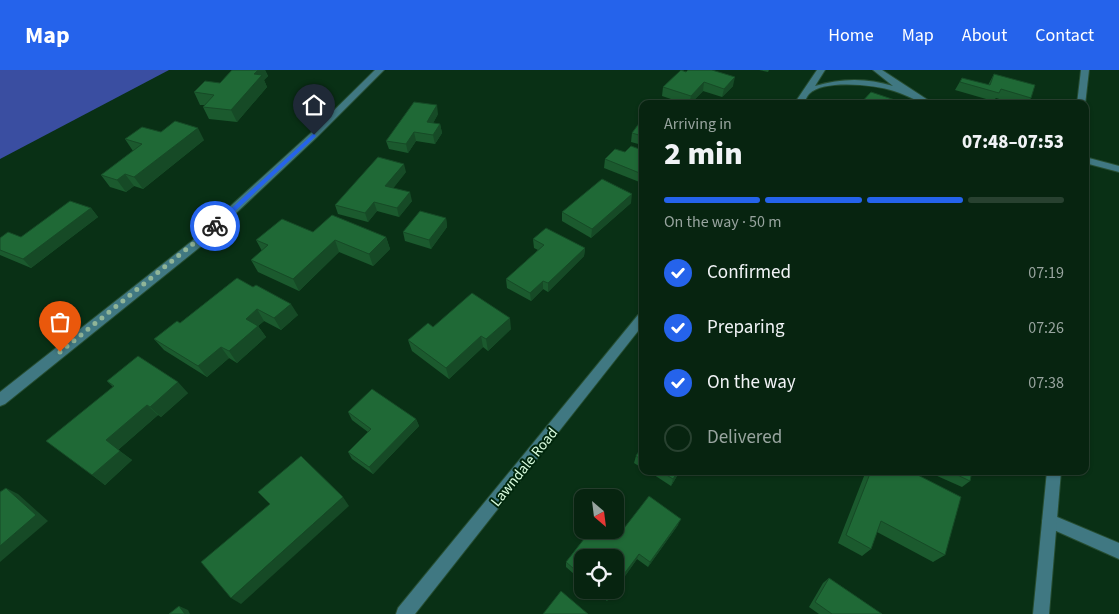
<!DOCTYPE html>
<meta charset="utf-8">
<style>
:root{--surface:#072410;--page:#15301e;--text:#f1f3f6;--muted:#98a49f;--line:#284130;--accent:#2563eb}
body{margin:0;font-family:"Source Sans 3",sans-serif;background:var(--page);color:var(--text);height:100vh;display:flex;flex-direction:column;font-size:19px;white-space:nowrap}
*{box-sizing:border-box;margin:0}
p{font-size:16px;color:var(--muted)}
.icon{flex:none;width:28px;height:28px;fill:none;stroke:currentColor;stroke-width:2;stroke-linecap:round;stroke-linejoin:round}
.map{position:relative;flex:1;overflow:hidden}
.side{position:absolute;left:639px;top:30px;width:450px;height:375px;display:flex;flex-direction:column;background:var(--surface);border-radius:10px;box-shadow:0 1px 4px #0004,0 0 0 1px var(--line)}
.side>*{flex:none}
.needle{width:32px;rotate:152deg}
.buttons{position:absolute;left:574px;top:419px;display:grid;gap:10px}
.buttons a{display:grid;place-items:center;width:50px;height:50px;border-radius:10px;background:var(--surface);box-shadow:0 1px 4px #0004,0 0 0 1px var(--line);font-size:25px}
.pin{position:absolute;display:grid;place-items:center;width:42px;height:42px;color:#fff;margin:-51px -21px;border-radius:50% 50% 50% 0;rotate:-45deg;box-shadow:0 0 5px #0007}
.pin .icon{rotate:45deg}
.courier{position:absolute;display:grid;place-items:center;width:50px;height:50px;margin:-25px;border:4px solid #2563eb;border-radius:50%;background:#fff;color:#222;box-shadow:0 1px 6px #0007}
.summary em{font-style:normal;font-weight:800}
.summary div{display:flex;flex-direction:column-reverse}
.summary{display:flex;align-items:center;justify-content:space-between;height:85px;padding:0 25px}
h1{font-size:32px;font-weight:800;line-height:38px}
.bar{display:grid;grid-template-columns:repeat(4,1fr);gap:8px 5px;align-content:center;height:60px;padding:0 25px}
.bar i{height:6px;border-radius:4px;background:var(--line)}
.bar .selected{background:var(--accent)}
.bar p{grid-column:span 4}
ol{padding:0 25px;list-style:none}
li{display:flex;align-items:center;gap:15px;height:55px}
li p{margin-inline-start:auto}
li .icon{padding:5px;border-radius:50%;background:var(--accent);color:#fff;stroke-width:4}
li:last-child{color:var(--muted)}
li i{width:28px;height:28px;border:2px solid var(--line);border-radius:50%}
header{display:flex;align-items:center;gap:30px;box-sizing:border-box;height:70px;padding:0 25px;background:var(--accent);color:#fff}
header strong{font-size:24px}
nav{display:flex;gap:28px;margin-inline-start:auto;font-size:18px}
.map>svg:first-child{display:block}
.water{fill:#3a4ea1}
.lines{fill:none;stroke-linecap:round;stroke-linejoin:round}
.minor-casing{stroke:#264d31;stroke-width:2}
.tertiary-casing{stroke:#264d31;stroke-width:2}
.minor{fill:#407882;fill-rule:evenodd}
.tertiary{fill:#407882;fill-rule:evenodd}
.wall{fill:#1b5a2e}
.shaded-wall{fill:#164a26}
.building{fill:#1f6936;stroke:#164a26}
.route{fill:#2563eb}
.done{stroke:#90b598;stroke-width:5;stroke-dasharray:0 9}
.labels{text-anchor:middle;stroke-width:4;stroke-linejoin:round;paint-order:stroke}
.street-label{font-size:15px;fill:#d9fddf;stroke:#00260c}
</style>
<header>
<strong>Map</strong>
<nav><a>Home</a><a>Map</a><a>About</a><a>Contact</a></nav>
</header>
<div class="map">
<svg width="1119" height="544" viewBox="0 0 1119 544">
<rect width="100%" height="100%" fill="#093015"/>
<polygon class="water" points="0,0 169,0 0,89"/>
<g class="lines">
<defs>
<g id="minor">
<path d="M817 0H825L815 16C842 8 867 8 893 16L873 0H882L934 34C919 34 908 25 894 21 875 15 824 9 809 24 807 26 805 31 803 34H794Z"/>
<polygon points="1085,87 1119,96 1119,102 1085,93"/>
<polygon points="642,243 642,256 415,544 396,544 398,538 638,245"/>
<polygon points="1050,444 1119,473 1119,489 1045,456 1042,451 1045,446"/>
</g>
<g id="tertiary">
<polygon points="375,0 384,0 317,67 200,177 5,334 0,336 0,322 192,171 311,63"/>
<polygon points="1081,0 1089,0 1085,35 1077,34"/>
<polygon points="1047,401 1061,401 1049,544 1033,544"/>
</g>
</defs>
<use href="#minor" class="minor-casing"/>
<use href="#tertiary" class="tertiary-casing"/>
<use href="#minor" class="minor"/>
<use href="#tertiary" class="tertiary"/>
</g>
<g class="wall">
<polygon points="232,0 265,0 268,6 264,10 267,17 237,52 209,49 203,37 205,35 200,35 194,22 220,13"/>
<polygon points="681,0 733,16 722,27 703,21 690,34 686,34 662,26 663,17"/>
<polygon points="759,0 769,0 768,2"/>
<polygon points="994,4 1031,28 1027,34 1016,34 996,28 993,31 955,20 962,8 988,15"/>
<polygon points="438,44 433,53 440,54 442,63 435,74 416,71 408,83 389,79 386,71"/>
<polygon points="642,52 642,75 631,72 632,63"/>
<polygon points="161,62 204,70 143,119 134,116 126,122 110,117 101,105 133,81 125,69"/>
<polygon points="642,80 642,113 604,98 605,89 625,82"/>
<polygon points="406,102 393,118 412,131 399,147 377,141 368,152 338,144 335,135"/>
<polygon points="631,133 591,168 562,151 562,142"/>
<polygon points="91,138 98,147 31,198 0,185 0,168 21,167"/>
<polygon points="446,148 447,157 431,179 405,171 403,162"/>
<polygon points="313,162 386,167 390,179 373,196 339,182 299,221 258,202 251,190 262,181 256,170"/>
<polygon points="533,169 585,178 584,186 548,222 543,219 531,231 507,218 506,209 538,180 534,178"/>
<polygon points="237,208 298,245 281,260 264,251 258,256 266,267 237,293 229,288 207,307 164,280 154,269 180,253"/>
<polygon points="433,257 511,259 488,281 483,277 449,309 412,281 408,270"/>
<polygon points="107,311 188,323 161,347 158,345 118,380 132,390 105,415 92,405 113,317"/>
<polygon points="348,342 416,349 419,356 373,404 352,389 348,382 368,362 352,350"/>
<polygon points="642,376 642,398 634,393 636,386"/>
<polygon points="648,401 680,401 671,416"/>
<polygon points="866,401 910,401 945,485 933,492 877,462 871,479 862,486 838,473"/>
<polygon points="926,401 972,401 970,411 962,417"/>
<polygon points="678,455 648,497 637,489 615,520 615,488 582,488 582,511 566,497 566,492 618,466"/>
<polygon points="829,508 882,544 819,544 809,537 823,513"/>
<polygon points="593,520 615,520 607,531"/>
</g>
<g class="shaded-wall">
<polygon points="258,0 265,0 268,6 264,10 267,17 237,52 231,40 254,4"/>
<polygon points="735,7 733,16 722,27 724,19"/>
<polygon points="704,12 703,21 690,34 689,34 691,26"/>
<polygon points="437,35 438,44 429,61 427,52"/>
<polygon points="440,54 442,63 435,74 433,65"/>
<polygon points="198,58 204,70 143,119 134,107"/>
<polygon points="414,62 416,71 408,83 406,74"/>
<polygon points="404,94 406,102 388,125 385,116"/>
<polygon points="125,104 134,116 126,122 117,110"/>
<polygon points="410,122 412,131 399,147 397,138"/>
<polygon points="632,124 631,133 591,168 592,159"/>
<polygon points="374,132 377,141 368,152 365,143"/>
<polygon points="91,138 98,147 31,198 23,189"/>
<polygon points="446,148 447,157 431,179 429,170"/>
<polygon points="386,167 390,179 373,196 369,184"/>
<polygon points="335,170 339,182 299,221 293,209"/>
<polygon points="585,178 584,186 548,222 548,213"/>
<polygon points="543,211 543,219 531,231 530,223"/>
<polygon points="291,234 298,245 281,260 274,248"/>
<polygon points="257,239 264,251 258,256 266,267 237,293 229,281 246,249"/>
<polygon points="510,248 511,259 488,281 486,269"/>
<polygon points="481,266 483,277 449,309 446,298"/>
<polygon points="221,277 229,288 207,307 198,296"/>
<polygon points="178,312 188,323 161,347 150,337"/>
<polygon points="147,335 158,345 118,380 106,370"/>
<polygon points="416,349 419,356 373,404 369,397"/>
<polygon points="120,381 132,390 105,415 92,405"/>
<polygon points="678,401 680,401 671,416 673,409"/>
<polygon points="6,418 18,424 48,451 0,492 0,476"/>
<polygon points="343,427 349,436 241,534 231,528"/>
<polygon points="681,449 678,455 648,497 650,492"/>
<polygon points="639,484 637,489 615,520 615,516"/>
<polygon points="612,520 615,520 607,531 608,526"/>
<polygon points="179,536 188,540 190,544 185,544"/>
</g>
<g class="building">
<polygon points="232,0 258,0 254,4 262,5 231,40 203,37 214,25 194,22 205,11 220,13"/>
<polygon points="681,0 686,2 688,0 712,0 735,7 724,19 704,12 691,26 663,17"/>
<polygon points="994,4 1035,15 1031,28 1001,19 999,23 960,12 962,8 990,15"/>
<polygon points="871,22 898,31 895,34 860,34"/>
<polygon points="414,32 437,35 427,52 440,54 433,65 414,62 406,74 386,71"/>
<polygon points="175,51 198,58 134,107 125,104 117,110 101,105 142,74 125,69 142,57 161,62"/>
<polygon points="640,52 642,52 642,66 632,63"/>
<polygon points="631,76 642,80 642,104 605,89 615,79 625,82"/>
<polygon points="378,87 404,94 385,116 410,122 397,138 374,132 365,143 335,135"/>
<polygon points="602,109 632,124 592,159 562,142"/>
<polygon points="70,131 91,138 23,189 0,180 0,168 8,162 21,167"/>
<polygon points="420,141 446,148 429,170 403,162"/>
<polygon points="332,145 386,167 369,184 335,170 293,209 251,190 268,175 256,170 282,149 313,162"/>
<polygon points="546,158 585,178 548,213 543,211 530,223 506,209 544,175 533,169"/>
<polygon points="237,208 253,217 256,215 291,234 274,248 257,239 246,249 258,256 229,281 221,277 198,296 154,269 177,251 180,253"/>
<polygon points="472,223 510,248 486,269 481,266 446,298 408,270 428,253 433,257"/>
<polygon points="138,286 178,312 150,337 147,335 106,370 120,381 92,405 46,371 114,316 107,311"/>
<polygon points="372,319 416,349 369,397 348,382 371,359 348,342"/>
<polygon points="642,376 642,390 636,386"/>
<polygon points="301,386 343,427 231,528 201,492 270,434 258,422"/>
<polygon points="660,401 678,401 673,409"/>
<polygon points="871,401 910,401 961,427 945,485 881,451 871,479 846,465"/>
<polygon points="949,401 972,401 970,411"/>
<polygon points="6,418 36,445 0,476 0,422"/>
<polygon points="649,426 681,449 650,492 639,484 615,516 615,488 582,488 582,506 566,492 591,460 610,460 618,466"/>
<polygon points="829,508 882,544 832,544 815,532"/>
<polygon points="600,520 612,520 608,526"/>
<polygon points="561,521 588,544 543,544"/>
<polygon points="179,536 185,544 169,544"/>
</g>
<polygon class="route" points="314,63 316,66 217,158 213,158 213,155"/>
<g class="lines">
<polyline class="done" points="60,282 215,156"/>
</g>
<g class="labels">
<g class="street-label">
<text transform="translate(524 397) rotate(-51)" y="5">Lawndale Road</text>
</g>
</g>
</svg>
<div class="buttons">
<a><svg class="needle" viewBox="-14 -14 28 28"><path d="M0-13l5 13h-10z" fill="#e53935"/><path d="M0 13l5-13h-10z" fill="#98a49f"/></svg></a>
<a><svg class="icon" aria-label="locate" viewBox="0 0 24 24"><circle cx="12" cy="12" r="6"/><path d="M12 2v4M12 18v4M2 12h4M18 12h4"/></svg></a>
</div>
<div class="pin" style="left:60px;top:282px;background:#ea580c"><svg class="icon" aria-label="bag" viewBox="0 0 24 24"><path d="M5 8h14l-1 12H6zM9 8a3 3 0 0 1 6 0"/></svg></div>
<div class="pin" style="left:314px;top:65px;background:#1f2937"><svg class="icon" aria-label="home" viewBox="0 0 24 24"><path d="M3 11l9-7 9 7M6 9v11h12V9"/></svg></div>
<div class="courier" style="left:215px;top:156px"><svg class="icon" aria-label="bike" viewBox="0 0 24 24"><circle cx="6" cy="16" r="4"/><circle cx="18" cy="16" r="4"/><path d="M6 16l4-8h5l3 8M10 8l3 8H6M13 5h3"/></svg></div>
<section class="side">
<div class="summary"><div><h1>2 min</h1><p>Arriving in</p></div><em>07:48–07:53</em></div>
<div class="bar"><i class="selected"></i><i class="selected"></i><i class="selected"></i><i></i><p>On the way · 50 m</p></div>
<ol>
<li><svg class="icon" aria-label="check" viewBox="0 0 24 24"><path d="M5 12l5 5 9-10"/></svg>Confirmed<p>07:19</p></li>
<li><svg class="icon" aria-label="check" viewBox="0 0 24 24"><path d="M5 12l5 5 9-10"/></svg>Preparing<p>07:26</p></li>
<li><svg class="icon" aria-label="check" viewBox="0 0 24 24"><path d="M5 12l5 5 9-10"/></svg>On the way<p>07:38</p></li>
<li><i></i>Delivered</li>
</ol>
</section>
</div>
